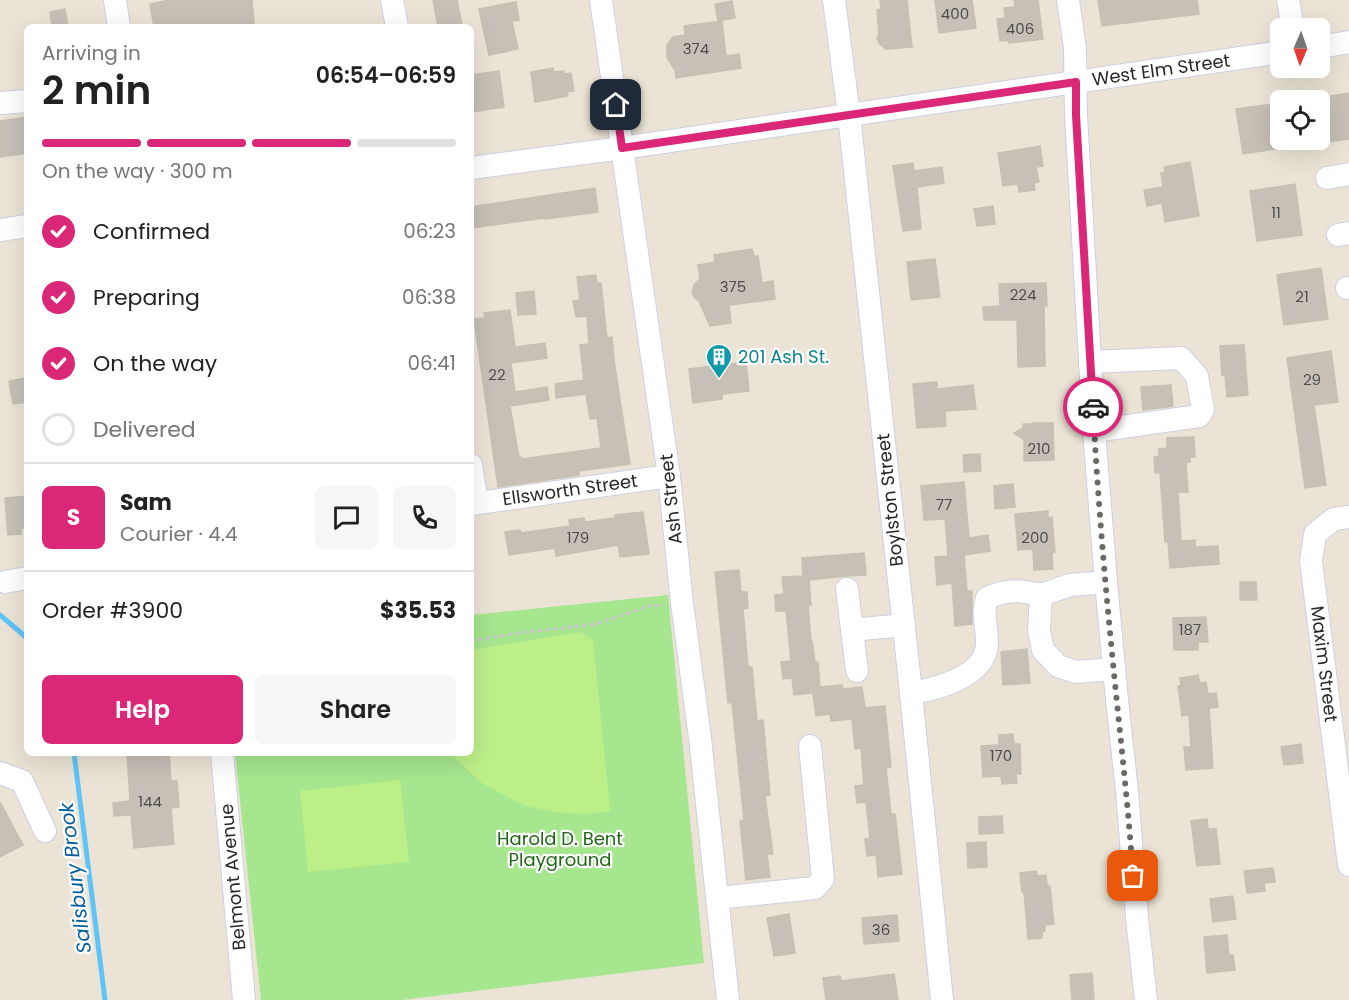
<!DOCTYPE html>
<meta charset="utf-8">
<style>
:root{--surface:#fff;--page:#f6f6f6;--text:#222;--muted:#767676;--line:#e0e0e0;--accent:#db2777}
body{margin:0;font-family:Poppins,sans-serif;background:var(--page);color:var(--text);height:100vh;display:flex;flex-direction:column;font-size:22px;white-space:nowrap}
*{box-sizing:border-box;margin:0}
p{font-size:20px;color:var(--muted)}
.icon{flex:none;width:33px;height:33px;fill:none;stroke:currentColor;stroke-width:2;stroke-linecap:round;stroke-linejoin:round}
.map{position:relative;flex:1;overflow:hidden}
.side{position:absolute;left:24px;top:24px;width:450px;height:732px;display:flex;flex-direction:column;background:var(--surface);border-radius:9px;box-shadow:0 6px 24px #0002}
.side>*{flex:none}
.needle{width:39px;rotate:182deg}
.fabs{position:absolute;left:1270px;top:18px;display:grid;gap:12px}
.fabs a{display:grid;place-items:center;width:60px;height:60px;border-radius:9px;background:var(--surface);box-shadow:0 6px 24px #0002;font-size:30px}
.pin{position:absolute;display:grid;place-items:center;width:51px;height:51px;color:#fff;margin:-26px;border-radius:12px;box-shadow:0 3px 9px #0006}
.courier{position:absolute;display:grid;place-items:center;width:60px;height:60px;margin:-30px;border:4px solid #db2777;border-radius:50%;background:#fff;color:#222;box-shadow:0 2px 8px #0007}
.summary em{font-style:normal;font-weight:600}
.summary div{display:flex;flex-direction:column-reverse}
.summary{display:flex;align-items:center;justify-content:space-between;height:102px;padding:0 18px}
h1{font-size:39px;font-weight:600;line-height:45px}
.bar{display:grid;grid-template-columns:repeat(4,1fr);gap:9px 6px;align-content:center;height:72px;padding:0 18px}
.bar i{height:8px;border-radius:4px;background:var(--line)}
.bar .selected{background:var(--accent)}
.bar p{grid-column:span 4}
.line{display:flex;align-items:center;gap:15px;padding:0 18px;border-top:2px solid var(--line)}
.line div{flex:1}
.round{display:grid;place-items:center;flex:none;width:63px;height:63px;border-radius:9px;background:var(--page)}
ol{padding:0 18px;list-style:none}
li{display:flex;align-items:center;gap:18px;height:66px}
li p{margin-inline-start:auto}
li .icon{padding:6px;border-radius:50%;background:var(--accent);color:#fff;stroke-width:4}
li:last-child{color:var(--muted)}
li i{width:33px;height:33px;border:3px solid var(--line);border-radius:50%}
.action{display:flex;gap:12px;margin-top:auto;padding:12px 18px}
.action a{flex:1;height:69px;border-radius:9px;background:var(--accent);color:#fff;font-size:24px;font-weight:600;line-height:69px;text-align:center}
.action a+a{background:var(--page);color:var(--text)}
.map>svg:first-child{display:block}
.green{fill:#a6e68e}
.pitch{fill:#bdef89}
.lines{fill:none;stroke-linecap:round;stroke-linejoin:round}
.stream{stroke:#60c4f6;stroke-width:5}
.building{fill:#c6c0b7;stroke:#c6c0b1;stroke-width:1.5}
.minor-casing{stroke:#cccfe2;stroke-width:24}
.path{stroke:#c7c7c7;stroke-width:3;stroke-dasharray:4.5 3;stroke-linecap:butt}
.minor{stroke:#fff;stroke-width:22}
.done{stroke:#6c6964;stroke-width:6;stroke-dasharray:0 10.8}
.route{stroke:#db2777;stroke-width:8}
.labels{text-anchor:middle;stroke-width:4.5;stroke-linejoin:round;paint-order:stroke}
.number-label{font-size:15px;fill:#4f4d4b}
.street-label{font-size:18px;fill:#272727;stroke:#fff}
.culture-label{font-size:18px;fill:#0d838f;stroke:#fff;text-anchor:start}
.park-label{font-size:18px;fill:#1f6714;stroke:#fff}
.water-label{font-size:20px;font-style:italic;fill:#045e9d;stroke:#fff}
</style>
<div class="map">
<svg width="1349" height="1000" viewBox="0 0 1349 1000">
<rect width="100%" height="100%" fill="#ebe4d6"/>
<polygon class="green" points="668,595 704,963 402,1000 261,1000 235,753 471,753 471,615"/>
<g class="pitch">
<polygon points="580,632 593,640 610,811 588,814 563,813 525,806 483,784 449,753 471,753 471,650"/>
<polygon points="400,780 409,862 308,872 300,791"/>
</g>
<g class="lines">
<g class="stream">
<polyline points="0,615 27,638"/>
<polyline points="74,753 105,1000"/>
</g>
</g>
<g class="building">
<polygon points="170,0 252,0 254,23 226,27 154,27 150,4"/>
<polygon points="433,0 457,0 462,25 451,27 438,27"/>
<polygon points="880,0 907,0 912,47 886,49 879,43 877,38 879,34 877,10 881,9"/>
<polygon points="935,0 972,0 976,28 939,33"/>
<polygon points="1014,0 1038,0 1043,39 1009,43 1008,40 1000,41 997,19 1005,18 1004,8 1015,7"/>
<polygon points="1098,0 1197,0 1199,14 1102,26"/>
<polygon points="732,1 735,18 718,21 715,4"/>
<polygon points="516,2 519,20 512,21 518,49 489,55 479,9"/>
<polygon points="65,9 68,27 52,27 50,12"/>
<polygon points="722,21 726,56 739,54 741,68 676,78 675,70 667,58 667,45 673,37 685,35 684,26"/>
<polygon points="553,68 554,72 564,71 564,74 571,73 574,91 567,92 568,96 535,102 531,72"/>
<polygon points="499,71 504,107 471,112 471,75"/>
<polygon points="1349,93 1349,139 1320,143 1320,98"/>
<polygon points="1281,103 1281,148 1243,154 1236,109"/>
<polygon points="27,117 27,153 0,157 0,121"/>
<polygon points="1040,146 1043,166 1036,167 1039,182 1034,183 1035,190 1019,192 1018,184 1003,186 998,153"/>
<polygon points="1190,162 1199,216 1165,222 1162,203 1147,206 1144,190 1163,187 1161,173 1165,173 1164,167"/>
<polygon points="913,163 914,171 942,167 944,183 917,187 921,229 903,231 893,166"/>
<polygon points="1295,184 1302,235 1257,241 1250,191"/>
<polygon points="595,188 598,212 545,219 545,218 471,228 471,207"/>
<polygon points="993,206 995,224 977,226 974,209"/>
<polygon points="752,249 754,256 758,256 762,283 773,281 775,299 729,305 731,323 710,326 699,301 695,298 692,293 694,285 700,279 698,265 715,262 714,255"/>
<polygon points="935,259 940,297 911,300 907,262"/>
<polygon points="1321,268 1328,319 1284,325 1277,275"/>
<polygon points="596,275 597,283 601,283 607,338 612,337 614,360 630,464 579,471 579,475 498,487 474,319 485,318 484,313 510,310 515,347 545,343 547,358 511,363 515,392 547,387 549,400 510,406 519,457 521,457 522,459 601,448 597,418 590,419 586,394 556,398 555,384 584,380 580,345 589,344 587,316 576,317 573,301 580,300 577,277"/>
<polygon points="1046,283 1047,306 1044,306 1045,366 1018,367 1017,320 984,320 983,307 1000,306 999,284"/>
<polygon points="534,291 536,314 518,315 516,293"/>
<polygon points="1239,345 1244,345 1248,395 1227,397 1225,375 1222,375 1220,346"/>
<polygon points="1331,351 1338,402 1314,405 1326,485 1305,488 1287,358"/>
<polygon points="746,362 749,391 722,394 722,399 693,403 689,369"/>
<polygon points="27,378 27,402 13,404 9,381"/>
<polygon points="937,382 937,389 973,385 976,409 945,411 946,426 917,428 913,384"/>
<polygon points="1171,385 1173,406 1143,410 1141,387"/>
<polygon points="1033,423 1053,423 1054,460 1024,461 1024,440 1014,433 1023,428 1023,424 1033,424"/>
<polygon points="1194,437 1195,457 1190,457 1190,462 1186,463 1188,492 1178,492 1181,541 1195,540 1195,547 1218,546 1219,564 1170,568 1168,542 1165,542 1160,473 1155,473 1154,457 1159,456 1159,449 1167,448 1167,438"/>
<polygon points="980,454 981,471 964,472 963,455"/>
<polygon points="964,482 969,538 988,535 990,551 964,555 967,591 972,591 972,624 955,626 952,583 937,585 935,557 948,556 945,519 924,520 921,486"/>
<polygon points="1013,484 1015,507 995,509 994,486"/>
<polygon points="27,496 27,528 21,528 21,534 8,535 5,498"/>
<polygon points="1048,511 1048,518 1052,517 1055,552 1052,552 1053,569 1034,570 1033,549 1018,550 1015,514"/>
<polygon points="643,512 649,554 620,557 618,545 556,556 555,548 509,555 505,532 520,530 521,533 570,526 569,520 584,518 585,522 615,518 615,515"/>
<polygon points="864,553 866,575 846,576 809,580 811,605 808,605 811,641 812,641 815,662 818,662 820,687 842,685 843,689 862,687 865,708 885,706 891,767 886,768 891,814 895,814 902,874 878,877 876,855 867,856 865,839 870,838 866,802 857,803 855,786 864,785 861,748 855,749 852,719 831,721 830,714 816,716 813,693 794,695 792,678 783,679 781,662 791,661 786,611 776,611 775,595 784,594 782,577 803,576 802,558"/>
<polygon points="739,570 741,592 747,592 748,608 743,609 748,667 752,667 757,721 763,720 770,795 765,796 773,854 767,854 770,877 746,880 740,821 744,820 732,702 728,703 715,572"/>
<polygon points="1240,582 1256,582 1257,600 1240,600"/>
<polygon points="1206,617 1208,642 1198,642 1198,650 1174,650 1173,618"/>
<polygon points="1027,649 1030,683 1003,685 1001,652"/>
<polygon points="1198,675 1200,683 1206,682 1208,694 1216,693 1218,707 1209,708 1213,768 1186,770 1184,747 1191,747 1189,715 1182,716 1178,686 1181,685 1180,678"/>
<polygon points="1013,734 1014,744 1020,744 1021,774 1016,774 1017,783 1002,784 1001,776 983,777 981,746 999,745 999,735"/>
<polygon points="1301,744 1303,763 1284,765 1281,747"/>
<polygon points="127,753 169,753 171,781 177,781 179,807 171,808 174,844 134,848 131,815 114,816 113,803 130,801"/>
<polygon points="0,802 23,845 0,857"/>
<polygon points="1002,816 1003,833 979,834 979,817"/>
<polygon points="1207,819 1208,829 1216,829 1220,864 1197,866 1191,821"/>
<polygon points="986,842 987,867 968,868 967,843"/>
<polygon points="1273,868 1275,882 1264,883 1265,891 1247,893 1244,871"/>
<polygon points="1036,871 1037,876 1046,875 1047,886 1050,886 1054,924 1045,925 1045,931 1042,932 1042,938 1028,939 1024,892 1022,892 1020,873"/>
<polygon points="1233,896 1236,919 1213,922 1210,899"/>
<polygon points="789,914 795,953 774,956 767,918"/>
<polygon points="897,915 899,941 864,944 862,918"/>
<polygon points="1227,935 1229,955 1233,955 1235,970 1207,973 1204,937"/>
<polygon points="1092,973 1094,1000 1072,1000 1070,975"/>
<polygon points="894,974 898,1000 826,1000 823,978 840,976 841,981"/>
</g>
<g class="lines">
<defs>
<g id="minor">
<polyline points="115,0 119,27"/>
<polyline points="392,0 397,27"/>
<polyline points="601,0 669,476 682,603 700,738 728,1000"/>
<polyline points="834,0 849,115 911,693 942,1000"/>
<polyline points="1068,0 1075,48 1076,115 1094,431 1106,582 1117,700 1127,791 1137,918 1146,1000"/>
<polyline points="1288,0 1293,28"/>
<polyline points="1320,47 1349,42"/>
<polyline points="0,103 27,101"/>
<polyline points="471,168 622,148 1281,52"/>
<polyline points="1327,178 1349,174"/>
<polyline points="0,230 27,226"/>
<polyline points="1338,235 1349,233"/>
<polyline points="1347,288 1349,288"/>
<polyline points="1090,362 1181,358 1197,376 1203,410 1199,416 1094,431"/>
<polyline points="471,465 477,503"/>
<polyline points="471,504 669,476"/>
<polyline points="1349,517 1334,519 1315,534 1311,561 1349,865"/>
<polyline points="5,582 27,578"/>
<polyline points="1106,582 1070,585 1041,595 1039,631 1043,650 1058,666 1076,672 1114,669"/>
<polyline points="847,589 857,671"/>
<polyline points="852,630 904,625"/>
<path d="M911 693C937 689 984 677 987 645 988 628 981 616 987 598 1008 589 1019 590 1041 595"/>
<polyline points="222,753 244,1000"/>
<polyline points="0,773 22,781 45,831"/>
<polyline points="717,898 815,888 823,879 810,746"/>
</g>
</defs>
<use href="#minor" class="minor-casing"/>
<polyline class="path" points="471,641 510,634 596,624 649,606 663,605"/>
<use href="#minor" class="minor"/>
</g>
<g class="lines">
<path class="done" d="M1093 407C1098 506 1107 605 1117 703 1123 761 1129 818 1133 876"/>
<polyline class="route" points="616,105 622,148 1076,82 1076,115 1093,407"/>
</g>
<defs>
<symbol id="building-pin" viewBox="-11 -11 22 30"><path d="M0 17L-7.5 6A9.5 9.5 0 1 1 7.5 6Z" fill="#0f9aa8" stroke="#fff"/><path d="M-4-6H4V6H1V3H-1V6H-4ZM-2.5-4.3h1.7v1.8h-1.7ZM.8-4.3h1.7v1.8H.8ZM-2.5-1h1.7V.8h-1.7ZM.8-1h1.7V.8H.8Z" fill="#fff"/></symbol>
</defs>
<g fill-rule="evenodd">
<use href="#building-pin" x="704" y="342" width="30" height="40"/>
</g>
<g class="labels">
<g class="number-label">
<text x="955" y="19">400</text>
<text x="1020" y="34">406</text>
<text x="696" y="54">374</text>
<text x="1276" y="218">11</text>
<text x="733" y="292">375</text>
<text x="1023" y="300">224</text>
<text x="1302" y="302">21</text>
<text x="497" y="380">22</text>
<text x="1312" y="385">29</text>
<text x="1039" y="454">210</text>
<text x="944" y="510">77</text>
<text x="578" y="543">179</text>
<text x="1035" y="543">200</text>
<text x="1190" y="635">187</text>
<text x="1001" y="761">170</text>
<text x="150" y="807">144</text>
<text x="881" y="935">36</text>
</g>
<g class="street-label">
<text transform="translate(1161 70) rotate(-8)" y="6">West Elm Street</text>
<text transform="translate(570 490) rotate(-8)" y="6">Ellsworth Street</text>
<text transform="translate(671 499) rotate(-96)" y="6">Ash Street</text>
<text transform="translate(890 500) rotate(-96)" y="6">Boylston Street</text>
<text transform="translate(1324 664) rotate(83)" y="6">Maxim Street</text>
<text transform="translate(233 877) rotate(-95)" y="6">Belmont Avenue</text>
</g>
<g class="culture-label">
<text x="738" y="363">201 Ash St.</text>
</g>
<g class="park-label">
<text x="560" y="845">Harold D. Bent<tspan x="560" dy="21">Playground</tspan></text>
</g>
<g class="water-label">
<text transform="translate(75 878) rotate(-97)" y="7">Salisbury Brook</text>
</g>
</g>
</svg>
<div class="fabs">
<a><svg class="needle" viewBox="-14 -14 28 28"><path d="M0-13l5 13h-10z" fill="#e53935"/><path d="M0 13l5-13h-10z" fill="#767676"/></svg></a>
<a><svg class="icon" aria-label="locate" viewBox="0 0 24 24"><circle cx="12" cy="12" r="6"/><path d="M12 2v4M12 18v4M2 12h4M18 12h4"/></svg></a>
</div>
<div class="pin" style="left:1133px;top:876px;background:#ea580c"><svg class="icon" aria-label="bag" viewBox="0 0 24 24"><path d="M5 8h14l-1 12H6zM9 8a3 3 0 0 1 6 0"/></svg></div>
<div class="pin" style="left:616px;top:105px;background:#1f2937"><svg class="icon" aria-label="home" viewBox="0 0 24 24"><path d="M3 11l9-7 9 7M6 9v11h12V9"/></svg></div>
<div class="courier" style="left:1093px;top:407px"><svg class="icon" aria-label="car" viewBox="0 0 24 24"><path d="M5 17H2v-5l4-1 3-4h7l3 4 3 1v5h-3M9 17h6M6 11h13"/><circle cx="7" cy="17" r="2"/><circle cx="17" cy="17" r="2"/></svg></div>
<section class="side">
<div class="summary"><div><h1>2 min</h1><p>Arriving in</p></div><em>06:54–06:59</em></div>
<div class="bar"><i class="selected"></i><i class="selected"></i><i class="selected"></i><i></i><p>On the way · 300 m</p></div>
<ol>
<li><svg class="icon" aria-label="check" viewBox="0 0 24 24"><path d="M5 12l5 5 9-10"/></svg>Confirmed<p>06:23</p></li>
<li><svg class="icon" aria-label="check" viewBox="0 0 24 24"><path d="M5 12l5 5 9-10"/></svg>Preparing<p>06:38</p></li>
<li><svg class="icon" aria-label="check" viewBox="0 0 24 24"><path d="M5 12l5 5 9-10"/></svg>On the way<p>06:41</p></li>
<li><i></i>Delivered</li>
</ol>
<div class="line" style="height:108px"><b class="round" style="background:var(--accent);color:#fff">S</b><div><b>Sam</b><p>Courier · 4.4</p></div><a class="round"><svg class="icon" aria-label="chat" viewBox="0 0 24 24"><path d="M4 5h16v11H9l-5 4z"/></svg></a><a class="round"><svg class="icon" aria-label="phone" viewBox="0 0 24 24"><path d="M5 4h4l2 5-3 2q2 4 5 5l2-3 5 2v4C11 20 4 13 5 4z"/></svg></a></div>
<div class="line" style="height:78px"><div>Order #3900</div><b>$35.53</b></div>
<div class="action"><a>Help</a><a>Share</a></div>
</section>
</div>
